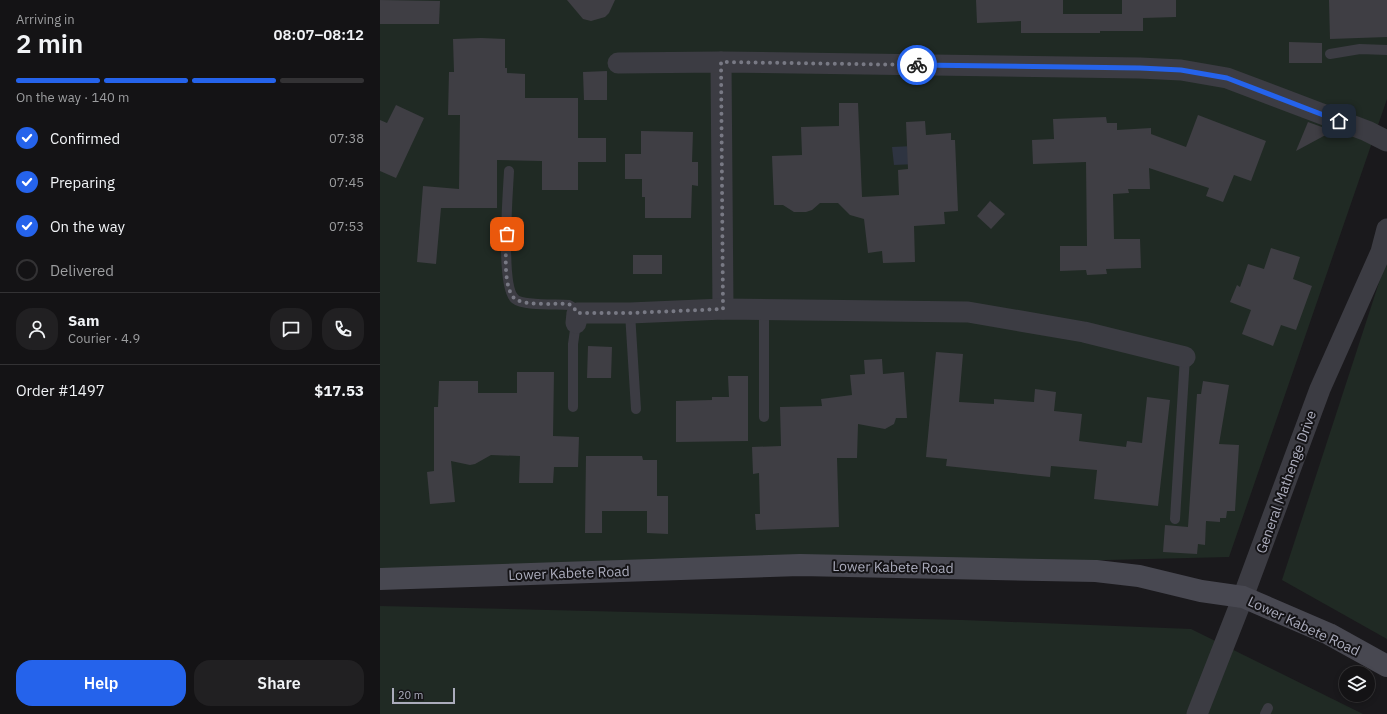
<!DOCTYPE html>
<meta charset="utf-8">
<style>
:root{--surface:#141315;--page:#212022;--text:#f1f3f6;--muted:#9d9ea0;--line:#333234;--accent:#2563eb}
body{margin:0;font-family:"IBM Plex Sans",sans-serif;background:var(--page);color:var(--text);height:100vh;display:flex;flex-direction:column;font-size:15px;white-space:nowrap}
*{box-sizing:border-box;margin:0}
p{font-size:13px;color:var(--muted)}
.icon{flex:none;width:22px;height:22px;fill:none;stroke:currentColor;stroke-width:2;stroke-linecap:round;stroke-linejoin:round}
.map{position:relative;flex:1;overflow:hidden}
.side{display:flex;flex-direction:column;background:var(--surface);width:380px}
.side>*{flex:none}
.tools{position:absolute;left:959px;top:666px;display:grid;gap:8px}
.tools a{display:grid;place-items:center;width:36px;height:36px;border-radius:50%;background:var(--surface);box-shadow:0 2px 6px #0003,0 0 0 1px var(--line);font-size:20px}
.scale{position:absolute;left:12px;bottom:10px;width:63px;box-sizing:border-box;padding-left:4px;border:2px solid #abacbc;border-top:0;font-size:11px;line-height:14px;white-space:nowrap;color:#abacbc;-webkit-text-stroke:3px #151417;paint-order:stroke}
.pin{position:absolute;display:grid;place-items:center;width:34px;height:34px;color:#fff;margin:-17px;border-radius:8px;box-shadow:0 2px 6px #0006}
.courier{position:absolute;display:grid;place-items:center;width:40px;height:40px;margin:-20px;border:3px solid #2563eb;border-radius:50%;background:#fff;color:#222;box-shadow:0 1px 5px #0007}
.headline em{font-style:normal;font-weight:600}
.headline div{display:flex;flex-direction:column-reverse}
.headline{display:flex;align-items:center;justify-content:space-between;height:68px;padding:0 16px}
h1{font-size:26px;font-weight:600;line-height:30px}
.bar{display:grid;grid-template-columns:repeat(4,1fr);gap:6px 4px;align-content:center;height:48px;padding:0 16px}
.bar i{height:5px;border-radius:3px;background:var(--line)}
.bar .current{background:var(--accent)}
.bar p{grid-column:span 4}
.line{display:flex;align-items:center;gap:10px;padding:0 16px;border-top:1px solid var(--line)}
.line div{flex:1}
.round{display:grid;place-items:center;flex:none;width:42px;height:42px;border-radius:16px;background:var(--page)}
ol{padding:0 16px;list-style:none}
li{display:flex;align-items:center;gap:12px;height:44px}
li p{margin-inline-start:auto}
li .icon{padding:4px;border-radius:50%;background:var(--accent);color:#fff;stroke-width:4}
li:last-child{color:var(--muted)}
li i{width:22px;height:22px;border:2px solid var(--line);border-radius:50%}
.action{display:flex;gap:8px;margin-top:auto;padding:8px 16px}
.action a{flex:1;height:46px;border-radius:16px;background:var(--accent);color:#fff;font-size:16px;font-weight:600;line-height:46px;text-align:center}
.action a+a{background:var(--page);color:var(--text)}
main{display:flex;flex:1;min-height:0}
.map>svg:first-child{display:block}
.green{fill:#202a24}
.water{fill:#2e3441}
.building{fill:#3f3e44}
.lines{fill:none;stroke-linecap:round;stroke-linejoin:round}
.lane{stroke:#3c3c43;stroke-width:10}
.street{stroke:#3c3c43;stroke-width:21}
.secondary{stroke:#484851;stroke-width:22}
.done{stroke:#787984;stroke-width:4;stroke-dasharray:0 7.2}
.route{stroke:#2563eb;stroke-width:5}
.labels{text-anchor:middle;stroke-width:4;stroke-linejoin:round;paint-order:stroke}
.street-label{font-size:14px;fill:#abacbc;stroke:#151417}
</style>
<main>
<section class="side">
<div class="headline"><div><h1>2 min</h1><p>Arriving in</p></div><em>08:07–08:12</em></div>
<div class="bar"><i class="current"></i><i class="current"></i><i class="current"></i><i></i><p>On the way · 140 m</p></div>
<ol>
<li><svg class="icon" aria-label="check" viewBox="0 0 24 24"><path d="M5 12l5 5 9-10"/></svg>Confirmed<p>07:38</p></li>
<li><svg class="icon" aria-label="check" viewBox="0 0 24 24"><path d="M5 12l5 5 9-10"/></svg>Preparing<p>07:45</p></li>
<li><svg class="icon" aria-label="check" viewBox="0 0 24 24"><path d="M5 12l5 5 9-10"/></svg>On the way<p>07:53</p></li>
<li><i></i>Delivered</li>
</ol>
<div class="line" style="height:72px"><a class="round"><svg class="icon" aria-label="person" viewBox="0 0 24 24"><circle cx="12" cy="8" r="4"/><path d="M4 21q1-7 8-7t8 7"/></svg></a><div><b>Sam</b><p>Courier · 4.9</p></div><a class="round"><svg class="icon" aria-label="chat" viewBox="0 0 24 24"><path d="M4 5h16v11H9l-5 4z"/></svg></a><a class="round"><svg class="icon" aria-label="phone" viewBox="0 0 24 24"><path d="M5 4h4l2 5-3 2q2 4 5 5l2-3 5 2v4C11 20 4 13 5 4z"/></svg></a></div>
<div class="line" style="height:52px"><div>Order #1497</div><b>$17.53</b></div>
<div class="action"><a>Help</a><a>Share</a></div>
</section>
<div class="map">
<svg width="1007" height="714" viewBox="0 0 1007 714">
<rect width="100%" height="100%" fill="#1a191c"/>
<g class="green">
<polygon points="0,0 1007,0 1007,99 849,557 0,578"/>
<polygon points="1007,258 1007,639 902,580"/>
<polygon points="0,606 583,620 811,629 983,714 0,714"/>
</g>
<polygon class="water" points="556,145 557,163 514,165 512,147"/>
<g class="building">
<polygon points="0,0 60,1 59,24 0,24"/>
<polygon points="187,0 235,0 229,13 225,17 211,21 203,19"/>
<polygon points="596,0 683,0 683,14 742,14 742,0 796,0 796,17 763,18 763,31 720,31 720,33 641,33 641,21 597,23"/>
<polygon points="949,0 1007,0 1007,37 950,39"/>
<polygon points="101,38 125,39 125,68 127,68 127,73 145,74 145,98 198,98 198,138 226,138 226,162 198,162 198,190 162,190 162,161 117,160 117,208 61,208 56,264 37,262 43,186 79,189 80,115 68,115 69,72 74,72 73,39"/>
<polygon points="909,42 942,43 942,63 909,63"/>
<polygon points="227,71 227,100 204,100 203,72"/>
<polygon points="459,103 478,103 482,197 519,195 518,170 528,169 526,122 545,121 546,135 571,133 571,140 575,140 578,211 564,212 565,224 534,226 535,262 503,263 502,251 488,253 484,219 470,215 458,203 440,203 432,210 426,212 414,212 403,205 394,205 392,156 422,155 421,127 459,126"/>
<polygon points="16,105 44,118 16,178 0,171 0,120 7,123"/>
<polygon points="818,115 886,141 871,181 854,175 843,202 826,196 829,188 769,168 770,189 748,189 749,193 733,194 734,239 760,239 761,268 726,269 727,274 707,275 706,270 680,271 680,246 707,246 706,162 653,164 652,140 674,139 673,119 726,117 727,123 737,123 737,130 771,128 771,134 806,147"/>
<polygon points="928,122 953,131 916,151"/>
<polygon points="261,131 313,132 312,162 318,162 318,186 312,185 311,218 265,218 265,197 262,197 262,179 245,179 245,154 261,154"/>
<polygon points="610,201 625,214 611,229 597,216"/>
<polygon points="891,248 920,257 913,279 932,286 916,330 901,325 893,346 862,334 871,310 850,302 857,285 860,287 868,264 884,269"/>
<rect x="253" y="255" width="29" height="19"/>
<polygon points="208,346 232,347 231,378 207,378"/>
<polygon points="556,352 583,354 579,402 614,404 614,399 654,402 655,389 676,392 674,411 702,414 699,441 746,447 747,441 762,443 767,397 790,400 778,506 714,499 717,470 671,466 670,477 566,466 567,459 546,457"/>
<polygon points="502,359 503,374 524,372 527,418 516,418 514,424 505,429 478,424 477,458 457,458 459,527 376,530 375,514 380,514 379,473 373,474 372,447 401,446 400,407 442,406 441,399 472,395 470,375 485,374 484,360"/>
<polygon points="137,372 174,372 173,436 199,437 198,467 174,467 173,483 139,483 140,456 111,455 95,464 90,465 71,461 75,502 50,504 47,472 54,471 54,407 58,407 59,381 98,381 98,393 137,393"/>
<polygon points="348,376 368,376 368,441 296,442 296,401 332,400 332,397 349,397"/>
<polygon points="823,381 849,385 839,444 859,445 855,511 847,511 846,518 840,518 840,522 826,521 825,545 818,544 817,554 783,552 785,525 808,527 817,394 821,394"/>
<polygon points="206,456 262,456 263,460 277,460 277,496 288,496 288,534 267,533 267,511 222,511 222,533 205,533"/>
</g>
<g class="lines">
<g class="lane">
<polyline points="950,54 980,49 1007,50"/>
<path d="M129 171C128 193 120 286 135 299 143 306 177 304 189 305L194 308 197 313"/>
<polyline points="384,310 384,417"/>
<polyline points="250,313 256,409"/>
<polyline points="193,407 193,344 196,323"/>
<polyline points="795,519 805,357"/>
<polyline points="885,714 888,708"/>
</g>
<g class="street">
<polyline points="341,62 343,309"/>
<polyline points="238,63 341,62 760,68 801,70 847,78 987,131 1007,141"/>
<polyline points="196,323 197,313 250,313 343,309 588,312 704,332 805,357"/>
<polyline points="817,714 863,597 940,389 1001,252 1007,229"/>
</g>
<polyline class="secondary" points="0,579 420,565 716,571 759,576 821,591 863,597 949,634 1007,666"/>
</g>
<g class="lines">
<path class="done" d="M127 234C126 248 122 293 137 300 150 306 175 303 189 304L194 308 197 313H250L343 309 341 62 537 65"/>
<polyline class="route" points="537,65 760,68 801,70 847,78 959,121"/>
</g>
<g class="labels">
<g class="street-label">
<text transform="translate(906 482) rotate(-70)" y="5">General Mathenge Drive</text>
<text transform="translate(513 567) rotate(1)" y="5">Lower Kabete Road</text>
<text transform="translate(189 573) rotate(-2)" y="5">Lower Kabete Road</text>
<text transform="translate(924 626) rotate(25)" y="5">Lower Kabete Road</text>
</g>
</g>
</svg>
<div class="tools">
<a><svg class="icon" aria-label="layers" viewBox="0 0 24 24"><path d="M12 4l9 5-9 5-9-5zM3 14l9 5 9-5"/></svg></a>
</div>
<div class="scale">20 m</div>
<div class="pin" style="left:127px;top:234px;background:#ea580c"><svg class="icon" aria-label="bag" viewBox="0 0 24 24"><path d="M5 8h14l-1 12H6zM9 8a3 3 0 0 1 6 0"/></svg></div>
<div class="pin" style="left:959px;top:121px;background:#1f2937"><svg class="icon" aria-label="home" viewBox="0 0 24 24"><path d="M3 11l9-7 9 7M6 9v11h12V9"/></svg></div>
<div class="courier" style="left:537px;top:65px"><svg class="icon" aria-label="bike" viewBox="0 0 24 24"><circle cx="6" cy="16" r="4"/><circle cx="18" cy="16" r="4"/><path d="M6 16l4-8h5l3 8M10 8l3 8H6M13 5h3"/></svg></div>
</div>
</main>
